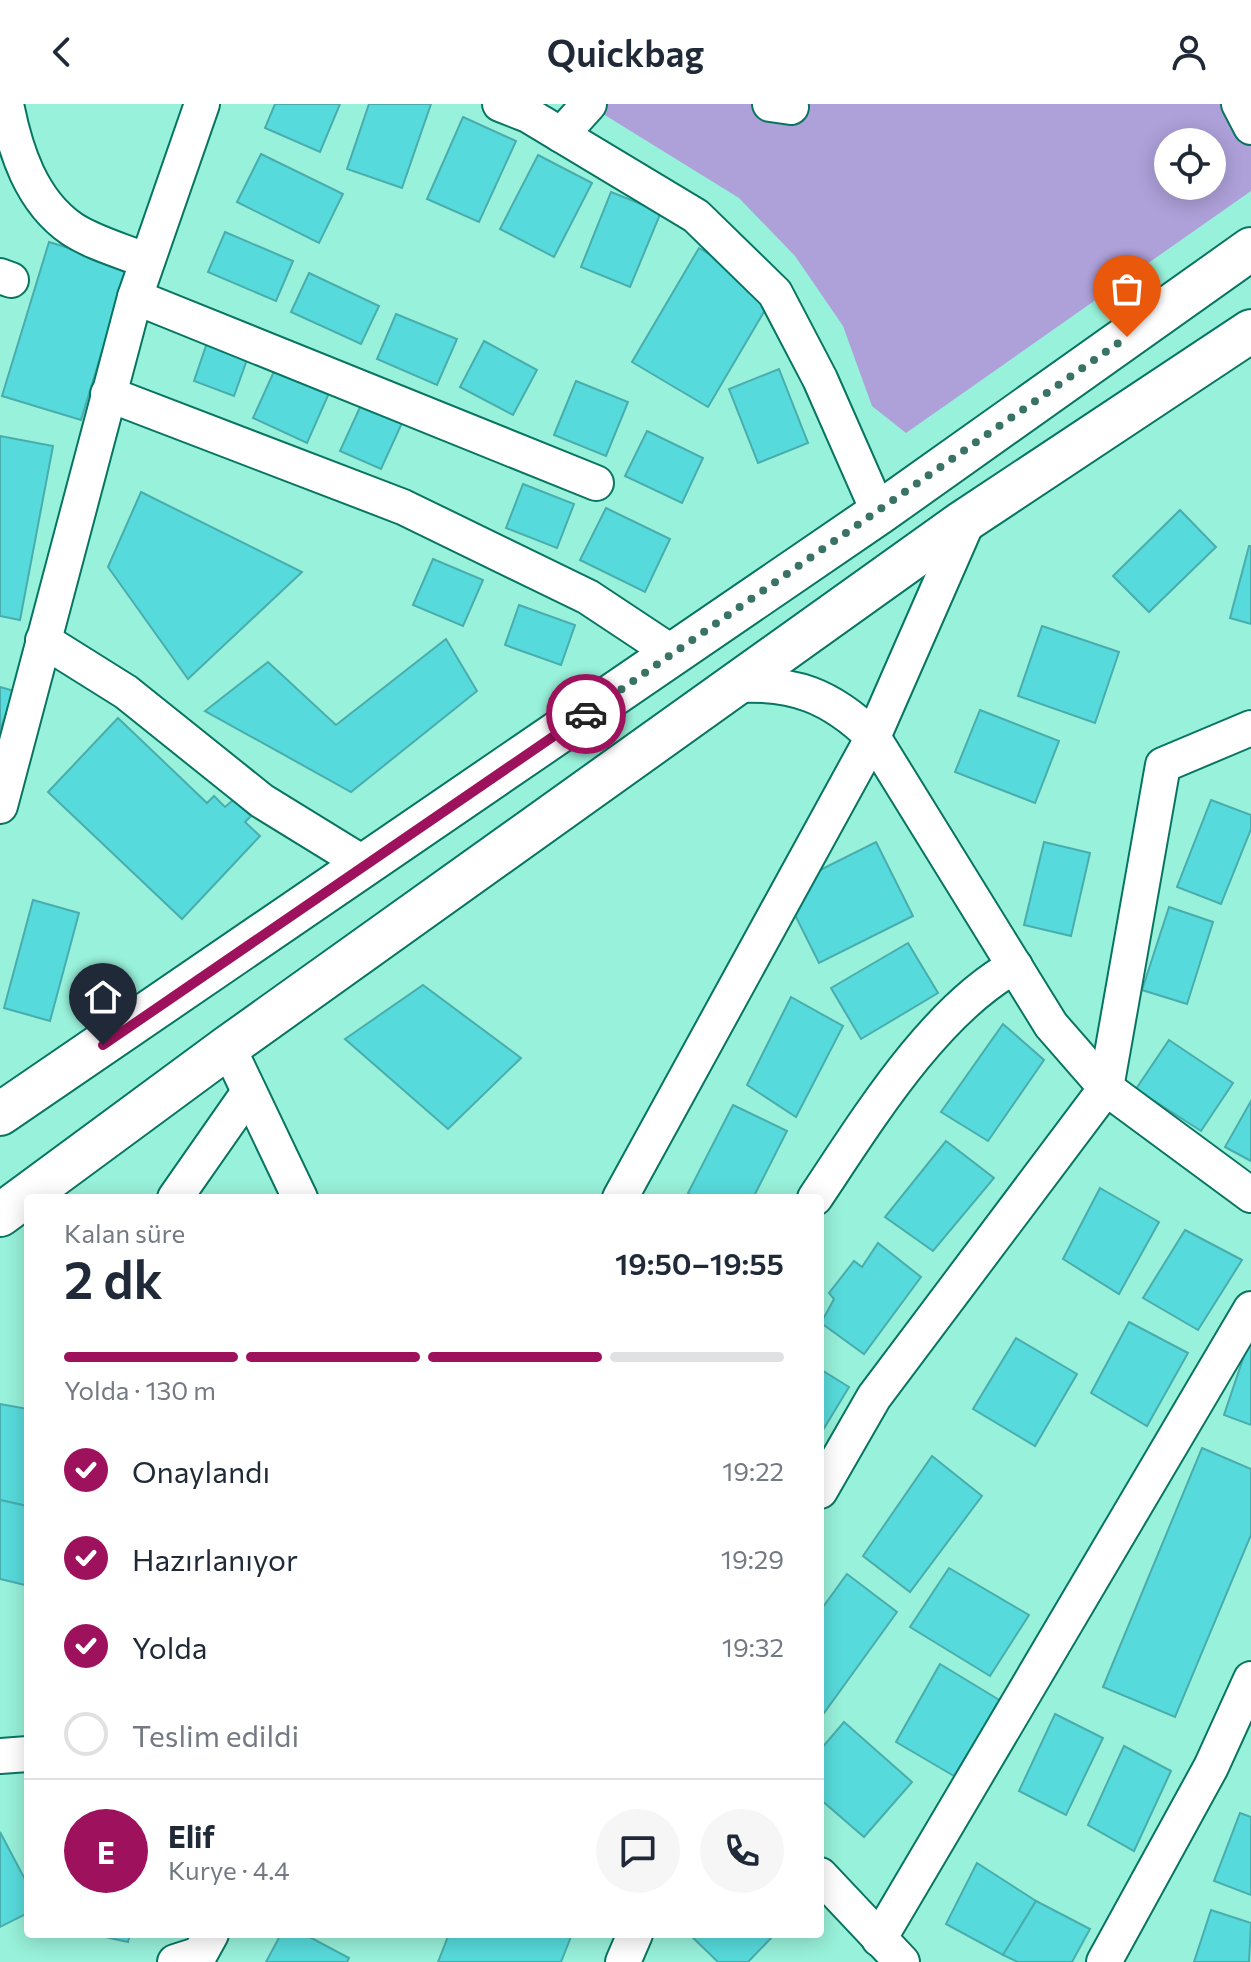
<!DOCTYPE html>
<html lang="tr">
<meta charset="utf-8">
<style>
:root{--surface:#fff;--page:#f6f6f7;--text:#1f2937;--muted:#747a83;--line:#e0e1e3;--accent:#9e115c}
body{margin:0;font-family:Commissioner,sans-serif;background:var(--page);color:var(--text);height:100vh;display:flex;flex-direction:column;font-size:30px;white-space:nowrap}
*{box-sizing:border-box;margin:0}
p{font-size:26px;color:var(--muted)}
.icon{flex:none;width:44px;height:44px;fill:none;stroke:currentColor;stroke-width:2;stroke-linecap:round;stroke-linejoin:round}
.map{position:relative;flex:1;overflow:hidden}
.side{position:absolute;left:24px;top:1090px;width:800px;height:744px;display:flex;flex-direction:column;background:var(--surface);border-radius:8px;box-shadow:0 4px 20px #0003}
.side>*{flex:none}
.controls{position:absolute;left:1154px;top:24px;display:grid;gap:16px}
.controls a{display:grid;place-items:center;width:72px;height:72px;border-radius:50%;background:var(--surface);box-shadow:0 4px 20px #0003;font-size:40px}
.pin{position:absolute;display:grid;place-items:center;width:68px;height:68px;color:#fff;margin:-82px -34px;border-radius:50% 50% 50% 0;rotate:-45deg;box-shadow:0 0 8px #0007}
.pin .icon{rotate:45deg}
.courier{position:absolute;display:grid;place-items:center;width:80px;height:80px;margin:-40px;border:6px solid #9e115c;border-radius:50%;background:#fff;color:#222;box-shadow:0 2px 10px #0007}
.summary em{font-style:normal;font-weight:600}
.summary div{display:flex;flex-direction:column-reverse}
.summary{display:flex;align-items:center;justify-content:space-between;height:136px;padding:0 40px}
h1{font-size:52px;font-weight:600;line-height:60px}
.bar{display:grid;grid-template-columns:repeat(4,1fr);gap:12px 8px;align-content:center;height:96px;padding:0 40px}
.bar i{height:10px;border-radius:6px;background:var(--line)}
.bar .on{background:var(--accent)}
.bar p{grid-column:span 4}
.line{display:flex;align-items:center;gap:20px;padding:0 40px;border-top:2px solid var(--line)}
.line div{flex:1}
.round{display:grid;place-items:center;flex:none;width:84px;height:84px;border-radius:42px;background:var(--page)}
ol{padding:0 40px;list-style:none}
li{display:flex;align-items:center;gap:24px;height:88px}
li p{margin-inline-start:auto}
li .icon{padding:8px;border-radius:50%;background:var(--accent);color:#fff;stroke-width:4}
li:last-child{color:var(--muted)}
li i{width:44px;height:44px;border:4px solid var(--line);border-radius:50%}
header{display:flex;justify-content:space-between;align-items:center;height:104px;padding:0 40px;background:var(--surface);font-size:36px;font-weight:600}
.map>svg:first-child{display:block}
.green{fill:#aea0d9;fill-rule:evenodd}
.building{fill:#57dadb;stroke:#49adad;stroke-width:2}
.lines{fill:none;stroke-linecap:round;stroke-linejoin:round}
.minor-casing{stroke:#087562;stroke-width:38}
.major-casing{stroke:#087562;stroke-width:46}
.minor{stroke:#fff;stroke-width:34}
.major{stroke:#fff;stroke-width:42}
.done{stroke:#397365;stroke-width:8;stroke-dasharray:0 14.4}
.route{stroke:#9e115c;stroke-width:10}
</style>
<header><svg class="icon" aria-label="back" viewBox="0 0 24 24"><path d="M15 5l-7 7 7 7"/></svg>Quickbag<svg class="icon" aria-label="person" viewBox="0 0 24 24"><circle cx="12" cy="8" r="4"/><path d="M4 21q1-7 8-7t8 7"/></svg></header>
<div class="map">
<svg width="1251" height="1858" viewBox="0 0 1251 1858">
<rect width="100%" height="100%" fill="#98f1da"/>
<path class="green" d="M587 0H1251V87L906 329 872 302 843 222 795 152 739 94ZM1168 38H1212V82H1168Z"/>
<g class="building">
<polygon points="275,0 340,0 320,48 265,24"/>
<polygon points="369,0 431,0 402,84 347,65"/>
<polygon points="463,13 516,37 479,118 427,95"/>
<polygon points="261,50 343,90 319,139 237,98"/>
<polygon points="538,51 592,79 554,153 500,125"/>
<polygon points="611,88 661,108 630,183 581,163"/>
<polygon points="225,128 293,157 276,197 208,168"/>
<polygon points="49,138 128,162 81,316 2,292"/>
<polygon points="699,144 775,189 708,303 632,258"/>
<polygon points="309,169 379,202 361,240 291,208"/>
<polygon points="396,210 457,235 437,281 377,255"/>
<polygon points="208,236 249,250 234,292 194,277"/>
<polygon points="484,237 537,266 513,311 460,283"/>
<polygon points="276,263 330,287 307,339 253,314"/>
<polygon points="779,265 808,339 758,359 729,285"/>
<polygon points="576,277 628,298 606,352 554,331"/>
<polygon points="361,301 402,319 381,365 340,347"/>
<polygon points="647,327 703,354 682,399 625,372"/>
<polygon points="0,332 53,342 20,516 0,512"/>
<polygon points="523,380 574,400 557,444 506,424"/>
<polygon points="141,388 302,468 188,575 108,463"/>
<polygon points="606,404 670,435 645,488 580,456"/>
<polygon points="1180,406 1216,443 1149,508 1113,472"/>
<polygon points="1249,442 1251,442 1251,520 1230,514"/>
<polygon points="433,455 483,476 463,522 413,501"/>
<polygon points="519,501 575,521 561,561 505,541"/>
<polygon points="1042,522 1119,548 1095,619 1018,592"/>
<polygon points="446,535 477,587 351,688 205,607 268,558 336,621"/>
<polygon points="0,583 14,587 0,627"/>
<polygon points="980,606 1059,637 1035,699 955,668"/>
<polygon points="118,614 207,699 214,692 225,703 233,696 251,712 245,718 260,732 182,815 48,688"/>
<polygon points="1211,696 1251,711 1251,725 1221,800 1177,783"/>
<polygon points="876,738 913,812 819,859 782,785"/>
<polygon points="1044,738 1090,749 1071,832 1024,821"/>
<polygon points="33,796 79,809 50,917 4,904"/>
<polygon points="1169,803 1213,818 1187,900 1142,886"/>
<polygon points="908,839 938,889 861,935 831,884"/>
<polygon points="423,881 521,954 448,1025 345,935"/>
<polygon points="791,893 843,922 796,1013 747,981"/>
<polygon points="1003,920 1044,956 988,1037 941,1008"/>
<polygon points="1169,936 1233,979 1201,1027 1136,985"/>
<polygon points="1251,997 1251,1057 1225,1043"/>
<polygon points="733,1001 787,1027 753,1094 697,1094 688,1089"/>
<polygon points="946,1037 994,1074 933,1147 885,1113"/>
<polygon points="1100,1084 1159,1118 1119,1190 1063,1155"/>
<polygon points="1185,1126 1242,1156 1198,1226 1143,1194"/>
<polygon points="878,1139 921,1173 864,1250 821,1219 834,1195 829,1189 854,1157 862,1163"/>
<polygon points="1129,1218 1188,1249 1147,1322 1091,1289"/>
<polygon points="1251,1231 1251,1321 1224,1311"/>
<polygon points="1016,1234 1077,1270 1035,1342 973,1305"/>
<polygon points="820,1265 849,1283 820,1331"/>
<polygon points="0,1300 28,1305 27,1402 0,1396"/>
<polygon points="1202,1344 1251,1365 1251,1431 1175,1613 1103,1583"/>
<polygon points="932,1352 982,1392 910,1488 863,1452"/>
<polygon points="0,1396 27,1402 25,1481 0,1475"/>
<polygon points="949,1464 1029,1511 990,1572 910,1523"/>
<polygon points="847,1470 897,1508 824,1609 820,1606 820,1507"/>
<polygon points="940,1560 1001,1597 954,1672 896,1638"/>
<polygon points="1055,1610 1103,1634 1066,1711 1019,1687"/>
<polygon points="844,1618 912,1678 864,1733 820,1695 820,1646"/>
<polygon points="1124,1642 1171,1667 1134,1747 1088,1721"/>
<polygon points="1240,1709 1251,1713 1251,1791 1214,1777"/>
<polygon points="0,1728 28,1781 28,1809 0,1823"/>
<polygon points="977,1759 1036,1797 1003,1851 946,1820"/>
<polygon points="1036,1797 1090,1825 1072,1858 1018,1858 1003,1851"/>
<polygon points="1211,1806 1251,1819 1249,1858 1194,1858"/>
<polygon points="92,1830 130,1830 128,1838"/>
<polygon points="281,1830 304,1830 349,1854 347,1858 266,1858"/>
<polygon points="449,1830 572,1830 561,1858 438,1858"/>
<polygon points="689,1830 775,1830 748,1858 718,1858"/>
</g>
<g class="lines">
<defs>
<g id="minor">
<path d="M6 0C15 46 31 97 72 125 93 139 123 147 147 157"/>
<polyline points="500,0 528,11 696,112 775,189 820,275 879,409"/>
<polyline points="770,0 791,3"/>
<polyline points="1239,0 1251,23"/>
<polyline points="561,31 589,0"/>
<polyline points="0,172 11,176"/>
<polyline points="135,193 596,379"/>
<polyline points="108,290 403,403 588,493 674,550"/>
<polyline points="43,536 126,588 262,697 366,761"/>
<path d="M736 581C794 578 831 592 873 633L1051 921 1106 984 1251 1091"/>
<polyline points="0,702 135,193 202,0"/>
<polyline points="228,943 300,1094"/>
<polyline points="175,1094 249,988"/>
<polyline points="620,1094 873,633 969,414"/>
<path d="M815 1094C866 1018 933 907 1015 862"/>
<polyline points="820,1387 874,1293 1106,984 1163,661 1251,624"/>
<polyline points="0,1652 28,1650"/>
<polyline points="820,1771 902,1858"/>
<polyline points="879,1835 1251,1205"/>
<polyline points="175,1858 200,1850 211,1830"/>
<polyline points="623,1858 635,1830"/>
<polyline points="1104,1858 1211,1663 1251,1575"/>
</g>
<g id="major">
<polyline points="0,1010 879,409 1251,145"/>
<polyline points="0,1111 228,943 960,420 1251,227"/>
</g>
</defs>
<use href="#minor" class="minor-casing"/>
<use href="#major" class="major-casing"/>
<use href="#minor" class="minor"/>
<use href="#major" class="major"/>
</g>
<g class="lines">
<polyline class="done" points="586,610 1127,233"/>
<polyline class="route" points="103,941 586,610"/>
</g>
</svg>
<div class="controls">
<a><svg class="icon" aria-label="locate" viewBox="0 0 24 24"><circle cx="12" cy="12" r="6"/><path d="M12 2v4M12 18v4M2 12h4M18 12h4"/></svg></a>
</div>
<div class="pin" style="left:1127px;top:233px;background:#ea580c"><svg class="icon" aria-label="bag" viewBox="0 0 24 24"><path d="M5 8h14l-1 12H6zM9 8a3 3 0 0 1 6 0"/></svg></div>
<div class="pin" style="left:103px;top:941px;background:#1f2937"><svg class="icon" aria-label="home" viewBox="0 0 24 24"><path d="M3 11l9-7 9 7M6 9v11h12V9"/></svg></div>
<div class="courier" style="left:586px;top:610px"><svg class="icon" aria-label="car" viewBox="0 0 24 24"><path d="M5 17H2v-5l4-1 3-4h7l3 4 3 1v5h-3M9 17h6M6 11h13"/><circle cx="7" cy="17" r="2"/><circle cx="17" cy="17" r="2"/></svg></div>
<section class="side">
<div class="summary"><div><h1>2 dk</h1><p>Kalan süre</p></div><em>19:50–19:55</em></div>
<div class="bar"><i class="on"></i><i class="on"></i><i class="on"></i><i></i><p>Yolda · 130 m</p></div>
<ol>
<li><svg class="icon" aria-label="check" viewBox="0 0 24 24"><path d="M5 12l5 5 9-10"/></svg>Onaylandı<p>19:22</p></li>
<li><svg class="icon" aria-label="check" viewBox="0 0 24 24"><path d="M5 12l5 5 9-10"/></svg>Hazırlanıyor<p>19:29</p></li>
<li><svg class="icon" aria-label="check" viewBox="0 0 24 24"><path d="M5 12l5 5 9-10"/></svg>Yolda<p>19:32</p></li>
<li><i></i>Teslim edildi</li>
</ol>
<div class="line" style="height:144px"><b class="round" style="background:var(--accent);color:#fff">E</b><div><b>Elif</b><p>Kurye · 4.4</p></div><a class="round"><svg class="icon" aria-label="chat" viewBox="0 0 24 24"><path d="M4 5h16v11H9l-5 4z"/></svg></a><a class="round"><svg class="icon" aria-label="phone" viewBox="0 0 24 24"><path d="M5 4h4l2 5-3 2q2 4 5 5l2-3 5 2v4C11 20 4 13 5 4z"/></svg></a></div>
</section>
</div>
